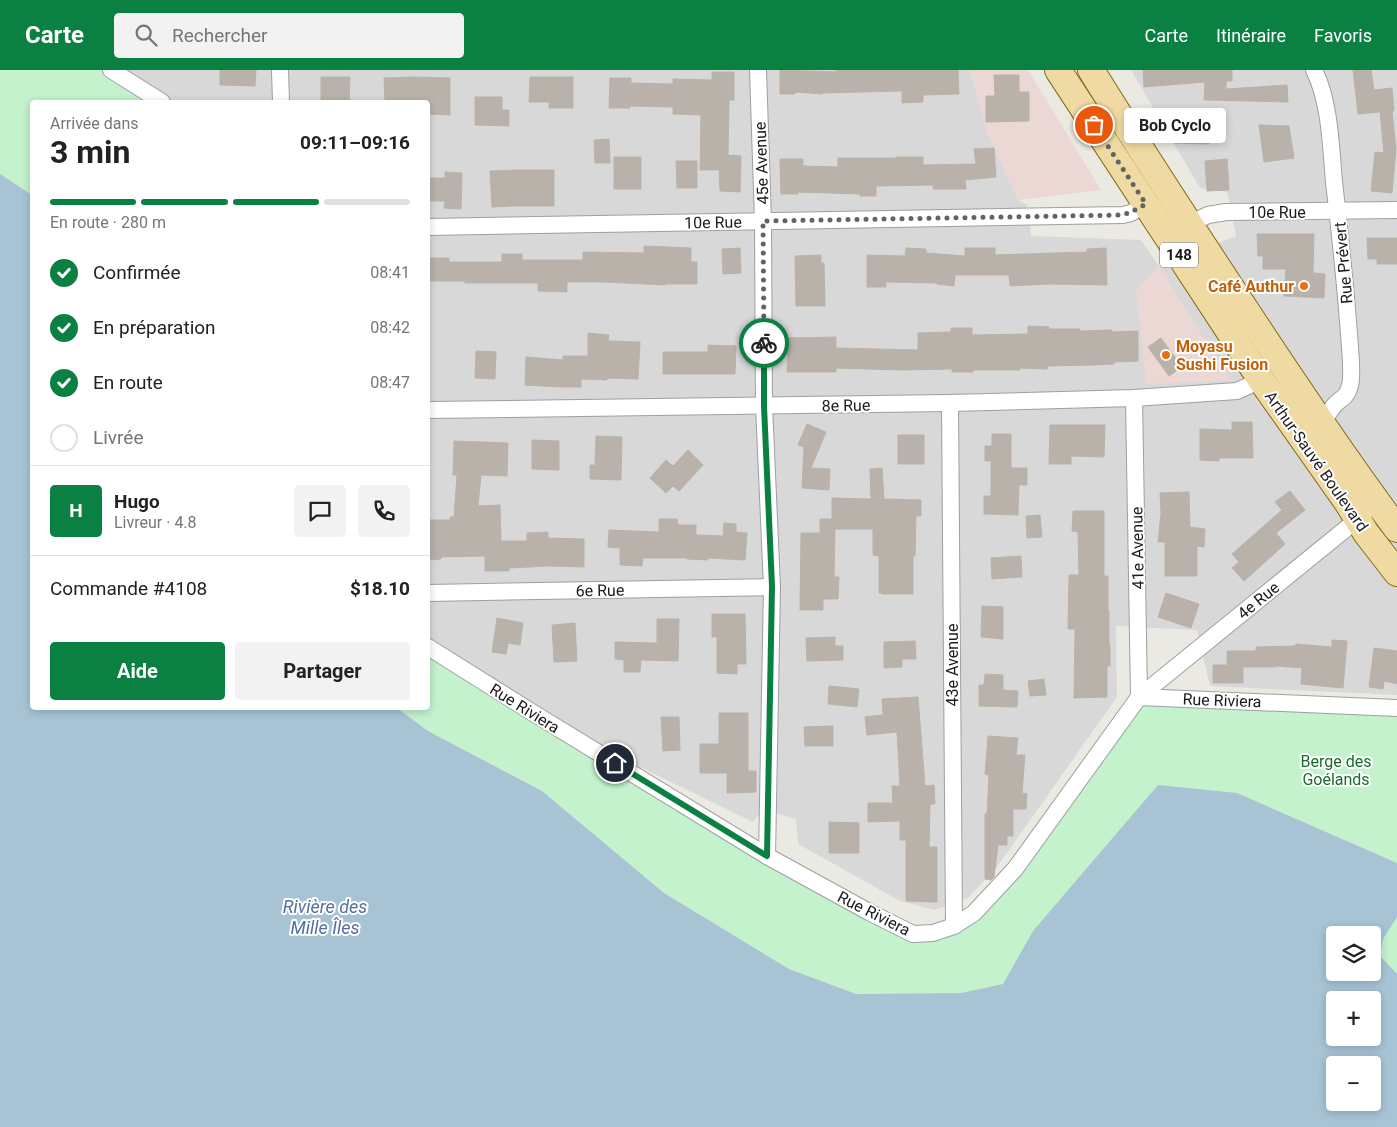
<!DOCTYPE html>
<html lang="fr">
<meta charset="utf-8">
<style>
:root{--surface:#fff;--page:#f2f2f2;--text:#222;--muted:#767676;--line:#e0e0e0;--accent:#0b8043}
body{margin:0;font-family:Roboto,sans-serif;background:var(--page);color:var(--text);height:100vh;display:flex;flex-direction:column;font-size:19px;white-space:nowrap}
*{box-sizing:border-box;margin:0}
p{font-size:16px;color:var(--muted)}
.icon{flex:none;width:28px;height:28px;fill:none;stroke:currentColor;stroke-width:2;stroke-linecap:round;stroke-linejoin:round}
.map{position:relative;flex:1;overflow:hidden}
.sheet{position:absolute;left:30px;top:30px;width:400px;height:610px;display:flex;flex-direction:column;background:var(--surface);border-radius:5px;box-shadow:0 2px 8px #0003}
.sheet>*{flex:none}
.buttons{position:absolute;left:1326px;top:856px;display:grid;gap:10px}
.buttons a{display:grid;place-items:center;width:55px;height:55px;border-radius:5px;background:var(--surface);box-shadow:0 2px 8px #0003;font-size:25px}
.pin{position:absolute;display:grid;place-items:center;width:42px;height:42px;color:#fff;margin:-21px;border:2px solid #fff;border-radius:50%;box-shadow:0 1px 5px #0007}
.courier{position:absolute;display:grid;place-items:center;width:50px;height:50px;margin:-25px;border:4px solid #0b8043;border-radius:50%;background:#fff;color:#222;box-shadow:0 1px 6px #0007}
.bubble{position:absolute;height:35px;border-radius:5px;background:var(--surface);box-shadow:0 2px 8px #0003;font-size:16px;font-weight:700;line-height:35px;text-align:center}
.summary em{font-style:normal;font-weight:700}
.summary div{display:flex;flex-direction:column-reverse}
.summary{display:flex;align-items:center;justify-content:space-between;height:85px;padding:0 20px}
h1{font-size:32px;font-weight:700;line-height:38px}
.bar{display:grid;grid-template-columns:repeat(4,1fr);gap:8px 5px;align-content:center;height:60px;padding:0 20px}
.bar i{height:6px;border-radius:4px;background:var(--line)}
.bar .selected{background:var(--accent)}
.bar p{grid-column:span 4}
.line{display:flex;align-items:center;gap:12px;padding:0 20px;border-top:1px solid var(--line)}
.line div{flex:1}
.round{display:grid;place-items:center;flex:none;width:52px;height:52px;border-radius:5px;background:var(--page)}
ol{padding:0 20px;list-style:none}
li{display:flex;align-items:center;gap:15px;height:55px}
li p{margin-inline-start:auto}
li .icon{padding:5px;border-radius:50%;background:var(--accent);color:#fff;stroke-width:4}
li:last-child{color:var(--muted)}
li i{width:28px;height:28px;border:2px solid var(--line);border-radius:50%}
.button{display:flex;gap:10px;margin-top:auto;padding:10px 20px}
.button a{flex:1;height:58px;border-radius:5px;background:var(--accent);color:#fff;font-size:20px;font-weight:700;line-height:58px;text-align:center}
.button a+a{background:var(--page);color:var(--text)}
header{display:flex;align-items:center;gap:30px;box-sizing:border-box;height:70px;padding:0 25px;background:var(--accent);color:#fff}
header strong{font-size:24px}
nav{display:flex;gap:28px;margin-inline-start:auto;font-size:18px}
.search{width:350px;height:45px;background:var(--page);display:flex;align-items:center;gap:12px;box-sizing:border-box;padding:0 18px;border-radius:5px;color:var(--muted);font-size:19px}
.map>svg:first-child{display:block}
.residential{fill:#d9d8d8}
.commercial{fill:#ebd7d3}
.park{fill:#c3f2cd}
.water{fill:#a7c3d4;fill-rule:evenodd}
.building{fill:#b8b2ab;stroke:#bbb2a6}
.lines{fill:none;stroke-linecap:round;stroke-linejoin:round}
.minor-casing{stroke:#9f9f9f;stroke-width:18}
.primary-casing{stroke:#816c11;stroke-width:28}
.minor{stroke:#fff;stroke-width:16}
.primary{stroke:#f0daa3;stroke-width:26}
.done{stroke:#646361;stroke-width:5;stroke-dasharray:0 9}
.route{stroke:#0b8043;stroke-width:6}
.food-dot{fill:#e8710a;stroke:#fff;stroke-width:2}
.labels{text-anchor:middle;stroke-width:4;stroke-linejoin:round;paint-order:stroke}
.shield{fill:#fff;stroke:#5f5f5f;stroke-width:1}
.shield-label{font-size:15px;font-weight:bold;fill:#1b1b1b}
.street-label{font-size:16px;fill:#1b1b1b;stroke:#fff}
.food-label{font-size:16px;font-weight:bold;fill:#c56008;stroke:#fff;text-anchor:end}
.park-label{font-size:16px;fill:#186b2b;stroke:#fff}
.water-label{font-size:18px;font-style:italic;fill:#546e9e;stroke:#fff}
</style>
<header>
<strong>Carte</strong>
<div class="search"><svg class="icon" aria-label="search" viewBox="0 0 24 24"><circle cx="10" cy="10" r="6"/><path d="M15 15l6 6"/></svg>Rechercher</div>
<nav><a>Carte</a><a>Itinéraire</a><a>Favoris</a></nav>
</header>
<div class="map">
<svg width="1397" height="1057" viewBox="0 0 1397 1057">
<rect width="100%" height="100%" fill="#ebeae2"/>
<polygon class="residential" points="0,0 970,0 987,61 1018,130 1027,135 1031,166 1141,170 1159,196 1236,166 1227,122 1200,118 1131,0 1397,0 1397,625 1210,616 1197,560 1116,556 1117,627 997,797 968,828 935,840 900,831 798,774 796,749 763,740 753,752 597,676 428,573 428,32 32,32 32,125 0,104"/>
<g class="commercial">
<polygon points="970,0 1028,0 1101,120 1018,130 987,61"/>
<polygon points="1159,196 1231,311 1146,314 1136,220"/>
</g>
<g class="park">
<polygon points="0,0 111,0 162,32 32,32 32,125 0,104"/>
<polygon points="428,580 913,865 974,843 1139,627 1397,645 1397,793 1237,723 1033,861 1003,914 961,923 856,924 789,899 664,823 542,721 428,661 397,638 428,638"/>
<polygon points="1397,847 1397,904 1380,886 1383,869"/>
</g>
<path class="water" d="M0 104 32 125V638H397L428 661 542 721 664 823 789 899 856 924 961 923 1003 914 1033 861 1158 715 1237 723 1397 793V847L1383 869 1380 886 1397 904V1057H0ZM1335 865H1372V902H1335ZM1335 930H1372V968H1335ZM1335 995H1372V1032H1335Z"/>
<g class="building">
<polygon points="220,0 256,0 255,16 220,15"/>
<polygon points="780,0 836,2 836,0 958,0 959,24 923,25 923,32 902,33 902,21 822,23 822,24 795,22 795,24 780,24"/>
<polygon points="1143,0 1232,0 1232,11 1226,11 1226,19 1287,15 1288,32 1204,30 1205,12 1144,17"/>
<polygon points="1353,0 1371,0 1374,20 1392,18 1394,41 1392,41 1396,78 1392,123 1371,121 1375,82 1384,83 1380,42 1358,44"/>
<polygon points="712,2 734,2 734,30 729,30 728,85 741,86 740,122 720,121 719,100 700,100 701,45 673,44 673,37 630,36 630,38 609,38 610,8 631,8 631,13 673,14 673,9 712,10"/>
<polygon points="994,5 1019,5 1019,22 1029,22 1029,51 986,52 986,26 995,26"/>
<polygon points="321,7 350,7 349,32 321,32"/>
<polygon points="412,7 450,8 450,45 428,44 428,32 385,32 384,8"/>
<polygon points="530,7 573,7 573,38 549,38 549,32 529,32"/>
<polygon points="475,27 502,27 502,40 509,40 509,56 475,55"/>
<polygon points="1174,54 1209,55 1209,74 1174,73"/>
<polygon points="1259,55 1289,56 1294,88 1264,92"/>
<polygon points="609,69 610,93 595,93 594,70"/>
<polygon points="994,78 996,107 965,110 966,119 933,119 933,115 876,116 876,126 860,126 860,124 798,122 798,124 781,124 780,89 803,89 803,96 838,97 838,88 896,88 896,87 923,87 923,95 976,94 974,79"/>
<rect x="614" y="87" width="27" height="32"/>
<polygon points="1227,89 1229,120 1207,121 1205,91"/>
<polygon points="676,91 697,91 697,118 677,118"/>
<polygon points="521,100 554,100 554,136 511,136 492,137 490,101"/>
<polygon points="445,102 462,103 461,139 444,138 445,131 428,131 428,108 445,108"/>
<polygon points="1257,164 1314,164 1313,203 1325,204 1324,228 1284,226 1286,199 1263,199 1263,186 1258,186"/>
<polygon points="1367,168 1397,168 1397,194 1377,194 1377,189 1368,189"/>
<polygon points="644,176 691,178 691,192 697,192 697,214 665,214 665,215 604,212 567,212 567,222 538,221 538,213 465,213 465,211 428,211 428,188 449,188 449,192 502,192 502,184 522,184 522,190 583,190 583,182 644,183"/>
<polygon points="740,178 741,203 723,204 722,179"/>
<polygon points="906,178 926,179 926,183 965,186 965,178 995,178 995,185 1087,182 1087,179 1106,178 1107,215 1050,214 1010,216 1009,205 955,205 954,216 937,214 937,213 886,212 886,217 867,217 867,185 905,186"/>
<polygon points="821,185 821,193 824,193 825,236 796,236 795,186"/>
<polygon points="1028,256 1049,257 1049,259 1080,259 1080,261 1112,260 1112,262 1138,261 1138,291 1114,292 1114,294 1094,295 1048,296 1047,299 1020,298 1020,300 973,300 973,302 952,302 952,299 901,300 836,298 836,302 787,302 788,268 836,267 836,278 918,280 918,263 951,262 951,258 972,258 972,265 1028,264"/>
<polygon points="588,263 609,265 608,271 640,272 638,309 607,308 607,310 581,309 581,317 561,317 525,315 526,287 563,290 563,286 588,286"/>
<polygon points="1161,268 1182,297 1169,306 1148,277"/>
<polygon points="708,275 736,276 735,304 663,304 663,282 708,282"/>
<polygon points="476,281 496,282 495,309 475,308"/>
<polygon points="1232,352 1252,352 1253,388 1219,388 1219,391 1200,390 1200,359 1232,360"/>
<polygon points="807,354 826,362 811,398 830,399 829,420 802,418 804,377 798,375"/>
<polygon points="1050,355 1105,355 1104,387 1071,386 1071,394 1049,394"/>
<polygon points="992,364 1011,364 1011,398 1027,398 1027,415 1019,415 1018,445 984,444 984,426 991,426 991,391 985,391 985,376 992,376"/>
<rect x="898" y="365" width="26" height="29"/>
<polygon points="596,366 622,367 621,410 590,409 590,395 595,395"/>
<polygon points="532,370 559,371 559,400 532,399"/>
<polygon points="454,371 508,373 507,406 481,405 478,436 500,435 501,471 527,471 527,463 548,462 548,468 584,469 584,497 549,496 509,498 509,501 485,501 485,486 441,487 441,489 428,490 428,450 450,450 450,447 454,447 457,405 453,405"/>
<polygon points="688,380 703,395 679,421 673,416 666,423 650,408 666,390 673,396"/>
<polygon points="882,398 884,429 921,430 921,446 916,446 915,486 913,486 913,524 882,524 882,523 879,523 879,486 873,485 873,459 835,459 834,507 839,507 838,529 823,529 823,540 800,540 801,463 820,463 820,449 832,449 832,428 871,429 870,399"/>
<polygon points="1290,421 1305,440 1276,463 1285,474 1244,511 1232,498 1239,492 1232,484 1282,440 1275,432"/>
<polygon points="1189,422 1190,457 1205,459 1204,477 1197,476 1197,506 1165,506 1165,472 1158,472 1161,443 1160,423"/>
<polygon points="1073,441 1104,441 1104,506 1108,506 1108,541 1109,541 1109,575 1110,575 1110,596 1107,596 1107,627 1074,628 1075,559 1068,559 1069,505 1079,505 1078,462 1072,461"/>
<polygon points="1040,445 1042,467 1027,468 1026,446"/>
<polygon points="659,449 677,449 678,455 696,455 696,465 723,466 724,453 736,454 736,462 747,463 745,490 708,488 708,490 687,489 687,488 643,488 642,496 620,495 620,478 608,477 609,460 659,462"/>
<polygon points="1021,486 1022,507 992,509 991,488"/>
<polygon points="1166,523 1199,534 1191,558 1158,547"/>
<polygon points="982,536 1003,537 1003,569 981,567"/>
<polygon points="712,544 745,544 746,594 737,594 737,604 717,603 717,567 712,567"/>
<polygon points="497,548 523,553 520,575 508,573 506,584 492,582"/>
<polygon points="657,549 679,549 678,591 641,590 640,602 624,602 624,590 615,589 615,572 657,573"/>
<polygon points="575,553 577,591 554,592 552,555"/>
<polygon points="835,567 835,576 843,576 843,590 807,591 806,568"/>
<polygon points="1332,570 1347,571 1343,618 1301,614 1302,598 1276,596 1276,597 1243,597 1243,613 1213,613 1213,595 1227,595 1227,581 1256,581 1256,577 1295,576 1296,574 1332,577"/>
<polygon points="915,571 916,589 902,589 902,597 884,598 884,572"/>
<polygon points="1374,578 1397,581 1397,614 1384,611 1383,619 1369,617"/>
<polygon points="985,604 1003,605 1003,620 1018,621 1017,637 979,636 979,615 984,615"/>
<polygon points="1044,609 1046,625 1030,626 1028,611"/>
<polygon points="829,616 859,619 857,637 828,634"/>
<polygon points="918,627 925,716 934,715 935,734 930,734 929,777 937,777 937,832 906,831 906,770 900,770 900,751 868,752 868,733 893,733 892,716 900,716 897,662 867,665 865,647 883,645 882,629"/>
<polygon points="719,643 748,643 748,701 756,701 756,722 727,723 727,703 700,703 700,674 719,674"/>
<polygon points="661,647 679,647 680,680 663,681"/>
<polygon points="833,656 833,676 805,676 804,657"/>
<polygon points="988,666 1018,668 1016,685 1025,685 1022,723 1027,724 1026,739 1013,739 1013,766 1007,766 1007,775 998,775 994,807 991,810 985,809 985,744 987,744 989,705 985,704"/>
<polygon points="829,752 859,753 859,783 829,783"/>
</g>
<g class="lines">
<defs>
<g id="minor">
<polyline points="111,0 162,32"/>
<polyline points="280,0 281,32"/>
<polyline points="758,0 763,151 764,336 772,517 767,786"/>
<path d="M1314 0C1330 31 1331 78 1334 112 1341 172 1347 231 1351 291 1351 303 1353 316 1345 326 1341 330 1336 332 1333 337 1327 345 1323 353 1315 358"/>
<polyline points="1189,154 1208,145 1226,142 1397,140"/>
<polyline points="428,157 1123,145 1131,143 1146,134"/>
<polyline points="1134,328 1139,627"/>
<polyline points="950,333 954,856"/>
<polyline points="428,340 950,333 1134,328 1237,321 1261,310"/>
<polyline points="428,523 772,517"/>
<polyline points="428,577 530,641 767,786 869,842 913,864 933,863 954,856 974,843 1015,799 1139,627 1397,638"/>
<polyline points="1139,627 1364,444"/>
</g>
<g id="primary">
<polyline points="1058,0 1261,310 1347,432 1366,463 1397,503"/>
<path d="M1091 0C1137 74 1184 146 1232 219 1285 300 1339 381 1397 459"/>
</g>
</defs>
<use href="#minor" class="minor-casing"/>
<use href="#primary" class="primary-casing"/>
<use href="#minor" class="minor"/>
<use href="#primary" class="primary"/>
</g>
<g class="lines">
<polyline class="done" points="764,273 763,151 1123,145 1131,142 1146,134 1094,55"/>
<polyline class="route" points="615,693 767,786 772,516 764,336 764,273"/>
</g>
<g class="food-dot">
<circle cx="1304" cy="216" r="5"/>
<circle cx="1166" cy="285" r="5"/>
</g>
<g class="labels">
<rect class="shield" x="1160" y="172.5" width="38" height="25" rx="4"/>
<g class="shield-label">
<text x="1179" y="190">148</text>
</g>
<g class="street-label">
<text transform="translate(761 93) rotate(-92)" y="6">45e Avenue</text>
<text x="1277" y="148">10e Rue</text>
<text transform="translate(713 152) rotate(-1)" y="6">10e Rue</text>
<text transform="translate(1343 193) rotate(-95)" y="6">Rue Prévert</text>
<text transform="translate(846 335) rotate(-1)" y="6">8e Rue</text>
<text transform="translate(1317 391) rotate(55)" y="6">Arthur-Sauvé Boulevard</text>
<text transform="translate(1137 478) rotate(-91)" y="6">41e Avenue</text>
<text transform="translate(600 520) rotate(-1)" y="6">6e Rue</text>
<text transform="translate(1258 530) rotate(-39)" y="6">4e Rue</text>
<text transform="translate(952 595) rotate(-90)" y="6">43e Avenue</text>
<text transform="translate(1222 630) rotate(2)" y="6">Rue Riviera</text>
<text transform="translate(525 638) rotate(32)" y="6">Rue Riviera</text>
<text transform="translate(874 843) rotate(27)" y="6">Rue Riviera</text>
</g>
<g class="food-label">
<text x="1294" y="222">Café Authur</text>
<text x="1176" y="282" text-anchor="start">Moyasu<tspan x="1176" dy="18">Sushi Fusion</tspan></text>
</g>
<g class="park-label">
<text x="1336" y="697">Berge des<tspan x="1336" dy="18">Goélands</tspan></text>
</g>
<g class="water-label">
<text x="325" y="843">Rivière des<tspan x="325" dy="21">Mille Îles</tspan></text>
</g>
</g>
</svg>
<div class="buttons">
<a><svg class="icon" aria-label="layers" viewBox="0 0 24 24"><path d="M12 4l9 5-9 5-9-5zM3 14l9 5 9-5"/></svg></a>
<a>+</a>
<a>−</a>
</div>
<div class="pin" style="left:1094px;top:55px;background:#ea580c"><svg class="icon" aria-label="bag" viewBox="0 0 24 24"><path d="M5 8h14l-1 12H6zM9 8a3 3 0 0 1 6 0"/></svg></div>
<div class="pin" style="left:615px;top:693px;background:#1f2937"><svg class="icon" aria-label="home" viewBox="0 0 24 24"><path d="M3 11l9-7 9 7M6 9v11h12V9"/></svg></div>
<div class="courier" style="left:764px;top:273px"><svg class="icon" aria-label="bike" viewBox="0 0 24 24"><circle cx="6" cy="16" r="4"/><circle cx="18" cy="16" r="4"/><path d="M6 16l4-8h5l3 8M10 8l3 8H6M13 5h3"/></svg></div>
<div class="bubble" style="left:1124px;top:38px;width:102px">Bob Cyclo</div>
<section class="sheet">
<div class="summary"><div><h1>3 min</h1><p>Arrivée dans</p></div><em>09:11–09:16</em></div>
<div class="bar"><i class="selected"></i><i class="selected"></i><i class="selected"></i><i></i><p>En route · 280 m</p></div>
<ol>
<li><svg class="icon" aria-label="check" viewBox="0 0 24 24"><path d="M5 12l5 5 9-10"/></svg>Confirmée<p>08:41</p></li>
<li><svg class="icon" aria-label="check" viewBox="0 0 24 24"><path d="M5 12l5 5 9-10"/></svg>En préparation<p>08:42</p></li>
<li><svg class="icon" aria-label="check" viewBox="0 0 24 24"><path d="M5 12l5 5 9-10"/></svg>En route<p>08:47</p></li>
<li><i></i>Livrée</li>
</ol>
<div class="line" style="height:90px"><b class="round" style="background:var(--accent);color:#fff">H</b><div><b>Hugo</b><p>Livreur · 4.8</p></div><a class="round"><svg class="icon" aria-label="chat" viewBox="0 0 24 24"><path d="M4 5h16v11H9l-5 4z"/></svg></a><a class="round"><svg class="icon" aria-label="phone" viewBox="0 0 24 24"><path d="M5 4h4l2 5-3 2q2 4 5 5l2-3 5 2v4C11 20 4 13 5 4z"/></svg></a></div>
<div class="line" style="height:65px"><div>Commande #4108</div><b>$18.10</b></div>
<div class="button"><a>Aide</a><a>Partager</a></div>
</section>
</div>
